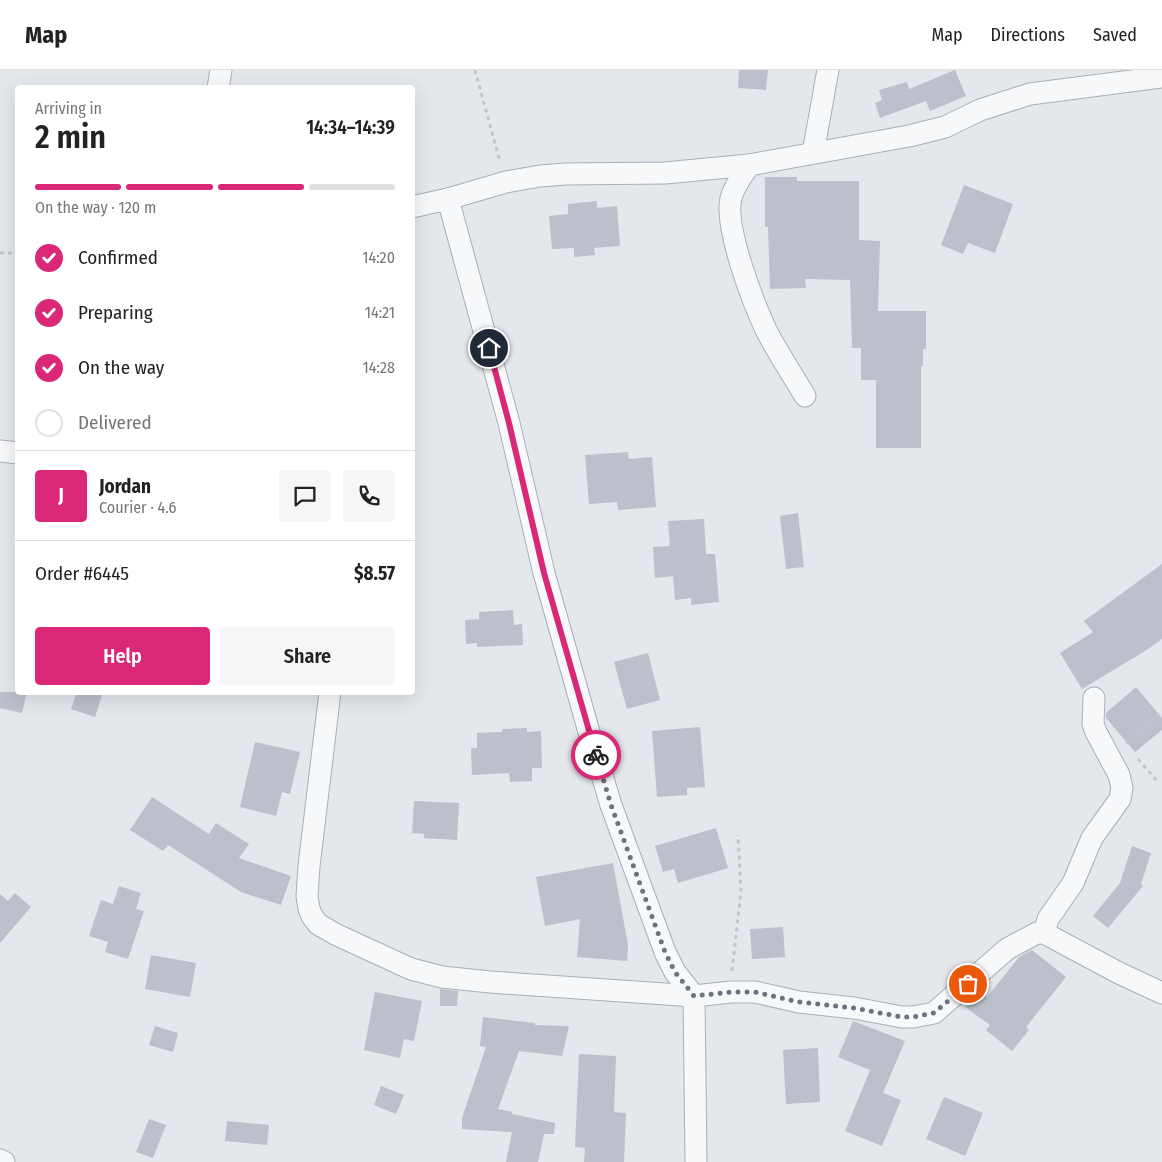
<!DOCTYPE html>
<meta charset="utf-8">
<style>
:root{--surface:#fff;--page:#f6f6f6;--text:#222;--muted:#767676;--line:#e0e0e0;--accent:#db2777}
body{margin:0;font-family:"Fira Sans Condensed",sans-serif;background:var(--page);color:var(--text);height:100vh;display:flex;flex-direction:column;font-size:19px;white-space:nowrap}
*{box-sizing:border-box;margin:0}
p{font-size:16px;color:var(--muted)}
.icon{flex:none;width:28px;height:28px;fill:none;stroke:currentColor;stroke-width:2;stroke-linecap:round;stroke-linejoin:round}
.map{position:relative;flex:1;overflow:hidden}
.drawer{position:absolute;left:15px;top:15px;width:400px;height:610px;display:flex;flex-direction:column;background:var(--surface);border-radius:5px;box-shadow:0 5px 20px #0002}
.drawer>*{flex:none}
.pin{position:absolute;display:grid;place-items:center;width:42px;height:42px;color:#fff;margin:-21px;border:2px solid #fff;border-radius:50%;box-shadow:0 1px 5px #0007}
.courier{position:absolute;display:grid;place-items:center;width:50px;height:50px;margin:-25px;border:4px solid #db2777;border-radius:50%;background:#fff;color:#222;box-shadow:0 1px 6px #0007}
.summary em{font-style:normal;font-weight:600}
.summary div{display:flex;flex-direction:column-reverse}
.summary{display:flex;align-items:center;justify-content:space-between;height:85px;padding:0 20px}
h1{font-size:32px;font-weight:600;line-height:38px}
.bar{display:grid;grid-template-columns:repeat(4,1fr);gap:8px 5px;align-content:center;height:60px;padding:0 20px}
.bar i{height:6px;border-radius:4px;background:var(--line)}
.bar .on{background:var(--accent)}
.bar p{grid-column:span 4}
.line{display:flex;align-items:center;gap:12px;padding:0 20px;border-top:1px solid var(--line)}
.line div{flex:1}
.round{display:grid;place-items:center;flex:none;width:52px;height:52px;border-radius:5px;background:var(--page)}
ol{padding:0 20px;list-style:none}
li{display:flex;align-items:center;gap:15px;height:55px}
li p{margin-inline-start:auto}
li .icon{padding:5px;border-radius:50%;background:var(--accent);color:#fff;stroke-width:4}
li:last-child{color:var(--muted)}
li i{width:28px;height:28px;border:2px solid var(--line);border-radius:50%}
.primary-button{display:flex;gap:10px;margin-top:auto;padding:10px 20px}
.primary-button a{flex:1;height:58px;border-radius:5px;background:var(--accent);color:#fff;font-size:20px;font-weight:600;line-height:58px;text-align:center}
.primary-button a+a{background:var(--page);color:var(--text)}
header{display:flex;align-items:center;gap:30px;box-sizing:border-box;height:70px;padding:0 25px;background:var(--surface);border-bottom:1px solid var(--line)}
header strong{font-size:24px}
nav{display:flex;gap:28px;margin-inline-start:auto;font-size:18px}
.map>svg:first-child{display:block}
.building{fill:#bbc0ca}
.lines{fill:none;stroke-linecap:round;stroke-linejoin:round}
.minor-casing{stroke:#a9aeb7;stroke-width:23}
.path{stroke:#c2c5cb;stroke-width:3;stroke-dasharray:4 4;stroke-linecap:butt}
.minor{stroke:#f7f8fa;stroke-width:21}
.done{stroke:#6c737f;stroke-width:5;stroke-dasharray:0 9}
.route{stroke:#db2777;stroke-width:6}
</style>
<header>
<strong>Map</strong>
<nav><a>Map</a><a>Directions</a><a>Saved</a></nav>
</header>
<div class="map">
<svg width="1162" height="1092" viewBox="0 0 1162 1092">
<rect width="100%" height="100%" fill="#e4e7ec"/>
<g class="building">
<polygon points="739,0 768,0 766,20 738,18"/>
<polygon points="955,0 966,26 930,41 926,31 880,48 875,33 882,30 879,20 907,12 909,19"/>
<polygon points="765,107 797,107 797,111 859,111 859,170 880,171 878,241 926,241 926,279 923,279 923,296 921,296 921,378 876,378 876,310 861,310 861,278 852,278 850,210 805,209 806,218 770,219 768,157 765,157"/>
<polygon points="964,115 1013,134 995,183 968,173 963,184 941,175"/>
<polygon points="597,131 597,138 617,136 620,176 594,178 595,185 574,187 574,178 552,179 549,146 568,144 568,134"/>
<polygon points="628,382 629,389 652,387 656,437 618,440 617,432 589,434 585,385"/>
<polygon points="798,443 804,497 786,499 780,446"/>
<polygon points="704,449 706,484 715,484 719,532 691,535 691,528 675,530 673,506 655,508 653,477 670,476 668,451"/>
<polygon points="1162,494 1162,569 1145,581 1082,619 1060,583 1093,562 1084,551"/>
<polygon points="513,540 514,555 522,554 523,575 477,577 477,573 466,574 465,550 479,549 479,542"/>
<polygon points="648,583 660,630 627,639 614,592"/>
<polygon points="1136,617 1162,648 1162,660 1135,682 1106,648 1106,643"/>
<polygon points="0,622 27,622 22,643 0,638"/>
<polygon points="77,622 103,622 95,647 71,639"/>
<polygon points="700,657 705,717 687,718 687,725 657,727 652,661"/>
<polygon points="527,658 527,662 541,661 542,698 532,698 532,711 510,712 509,703 472,705 471,678 477,678 477,663 502,662 502,659"/>
<polygon points="255,672 300,682 290,724 282,722 276,746 240,737"/>
<polygon points="152,727 209,764 216,753 249,774 239,788 291,806 281,835 241,822 168,775 163,781 130,760"/>
<polygon points="414,731 459,733 457,770 424,768 424,764 412,763"/>
<polygon points="716,758 728,798 678,813 674,799 663,802 655,776"/>
<polygon points="1132,776 1151,783 1141,814 1143,816 1108,858 1093,846 1120,813"/>
<polygon points="613,793 628,875 627,891 577,887 580,849 545,856 536,807"/>
<polygon points="119,816 141,823 136,839 144,841 128,889 105,882 108,872 89,866 101,830 113,834"/>
<polygon points="15,823 31,837 0,873 0,824 8,831"/>
<polygon points="783,857 785,887 752,889 750,859"/>
<polygon points="1032,880 1066,907 1026,957 1029,960 1012,981 986,960 990,955 965,937 978,921 987,927 1019,887"/>
<polygon points="151,885 196,893 190,927 145,919"/>
<polygon points="440,919 458,921 457,936 440,936"/>
<polygon points="375,922 422,931 414,971 404,969 400,988 364,980"/>
<polygon points="483,947 535,953 535,955 569,956 562,986 519,981 498,1039 512,1042 512,1044 555,1053 554,1064 544,1064 538,1092 506,1092 512,1062 462,1059 462,1048 486,977 480,976"/>
<polygon points="853,951 905,971 883,1023 901,1030 882,1076 845,1061 870,1000 838,987"/>
<polygon points="155,956 178,963 173,982 149,975"/>
<polygon points="818,978 820,1032 786,1034 783,980"/>
<polygon points="579,984 616,986 614,1042 626,1043 624,1092 584,1092 585,1078 575,1077"/>
<polygon points="381,1016 404,1025 396,1044 374,1035"/>
<polygon points="944,1027 983,1043 965,1086 926,1069"/>
<polygon points="149,1049 166,1055 153,1088 136,1082"/>
<polygon points="227,1051 269,1055 267,1075 225,1071"/>
</g>
<g class="lines">
<defs>
<g id="minor">
<polyline points="218,18 221,0"/>
<polyline points="813,83 828,0"/>
<path d="M749 95C743 105 734 116 731 128 724 157 753 232 766 260 778 283 792 304 805 326"/>
<polyline points="448,129 509,353 544,503 589,662 611,735 665,882 675,902 694,926 696,1092"/>
<polyline points="412,137 448,129 506,112 540,106 565,104 665,103 749,95 909,66 945,57 980,40 1030,24 1162,7"/>
<polyline points="0,381 18,383"/>
<polyline points="330,622 309,796 307,826 309,839 312,846 318,854 335,864 411,899 442,907 490,912 694,926 731,922 755,922 799,932 854,938 902,947 913,947 934,943 1007,879 1037,863 1044,863 1119,903 1162,923"/>
<polyline points="1044,863 1048,849 1073,813 1092,768 1120,729 1122,718 1119,705 1096,662 1093,654 1094,628"/>
<polyline points="0,1090 4,1092"/>
</g>
</defs>
<use href="#minor" class="minor-casing"/>
<g class="path">
<polyline points="475,0 500,92"/>
<polyline points="0,183 18,183"/>
<polyline points="1126,673 1151,649 1162,643"/>
<polyline points="1138,689 1157,711"/>
<polyline points="732,901 741,821 738,765"/>
</g>
<use href="#minor" class="minor"/>
</g>
<g class="lines">
<polyline class="done" points="596,685 611,735 665,882 675,902 694,926 731,922 755,922 799,932 854,938 902,947 913,947 934,943 968,914"/>
<polyline class="route" points="489,278 509,353 544,503 596,685"/>
</g>
</svg>
<div class="pin" style="left:968px;top:914px;background:#ea580c"><svg class="icon" aria-label="bag" viewBox="0 0 24 24"><path d="M5 8h14l-1 12H6zM9 8a3 3 0 0 1 6 0"/></svg></div>
<div class="pin" style="left:489px;top:278px;background:#1f2937"><svg class="icon" aria-label="home" viewBox="0 0 24 24"><path d="M3 11l9-7 9 7M6 9v11h12V9"/></svg></div>
<div class="courier" style="left:596px;top:685px"><svg class="icon" aria-label="bike" viewBox="0 0 24 24"><circle cx="6" cy="16" r="4"/><circle cx="18" cy="16" r="4"/><path d="M6 16l4-8h5l3 8M10 8l3 8H6M13 5h3"/></svg></div>
<section class="drawer">
<div class="summary"><div><h1>2 min</h1><p>Arriving in</p></div><em>14:34–14:39</em></div>
<div class="bar"><i class="on"></i><i class="on"></i><i class="on"></i><i></i><p>On the way · 120 m</p></div>
<ol>
<li><svg class="icon" aria-label="check" viewBox="0 0 24 24"><path d="M5 12l5 5 9-10"/></svg>Confirmed<p>14:20</p></li>
<li><svg class="icon" aria-label="check" viewBox="0 0 24 24"><path d="M5 12l5 5 9-10"/></svg>Preparing<p>14:21</p></li>
<li><svg class="icon" aria-label="check" viewBox="0 0 24 24"><path d="M5 12l5 5 9-10"/></svg>On the way<p>14:28</p></li>
<li><i></i>Delivered</li>
</ol>
<div class="line" style="height:90px"><b class="round" style="background:var(--accent);color:#fff">J</b><div><b>Jordan</b><p>Courier · 4.6</p></div><a class="round"><svg class="icon" aria-label="chat" viewBox="0 0 24 24"><path d="M4 5h16v11H9l-5 4z"/></svg></a><a class="round"><svg class="icon" aria-label="phone" viewBox="0 0 24 24"><path d="M5 4h4l2 5-3 2q2 4 5 5l2-3 5 2v4C11 20 4 13 5 4z"/></svg></a></div>
<div class="line" style="height:65px"><div>Order #6445</div><b>$8.57</b></div>
<div class="primary-button"><a>Help</a><a>Share</a></div>
</section>
</div>
